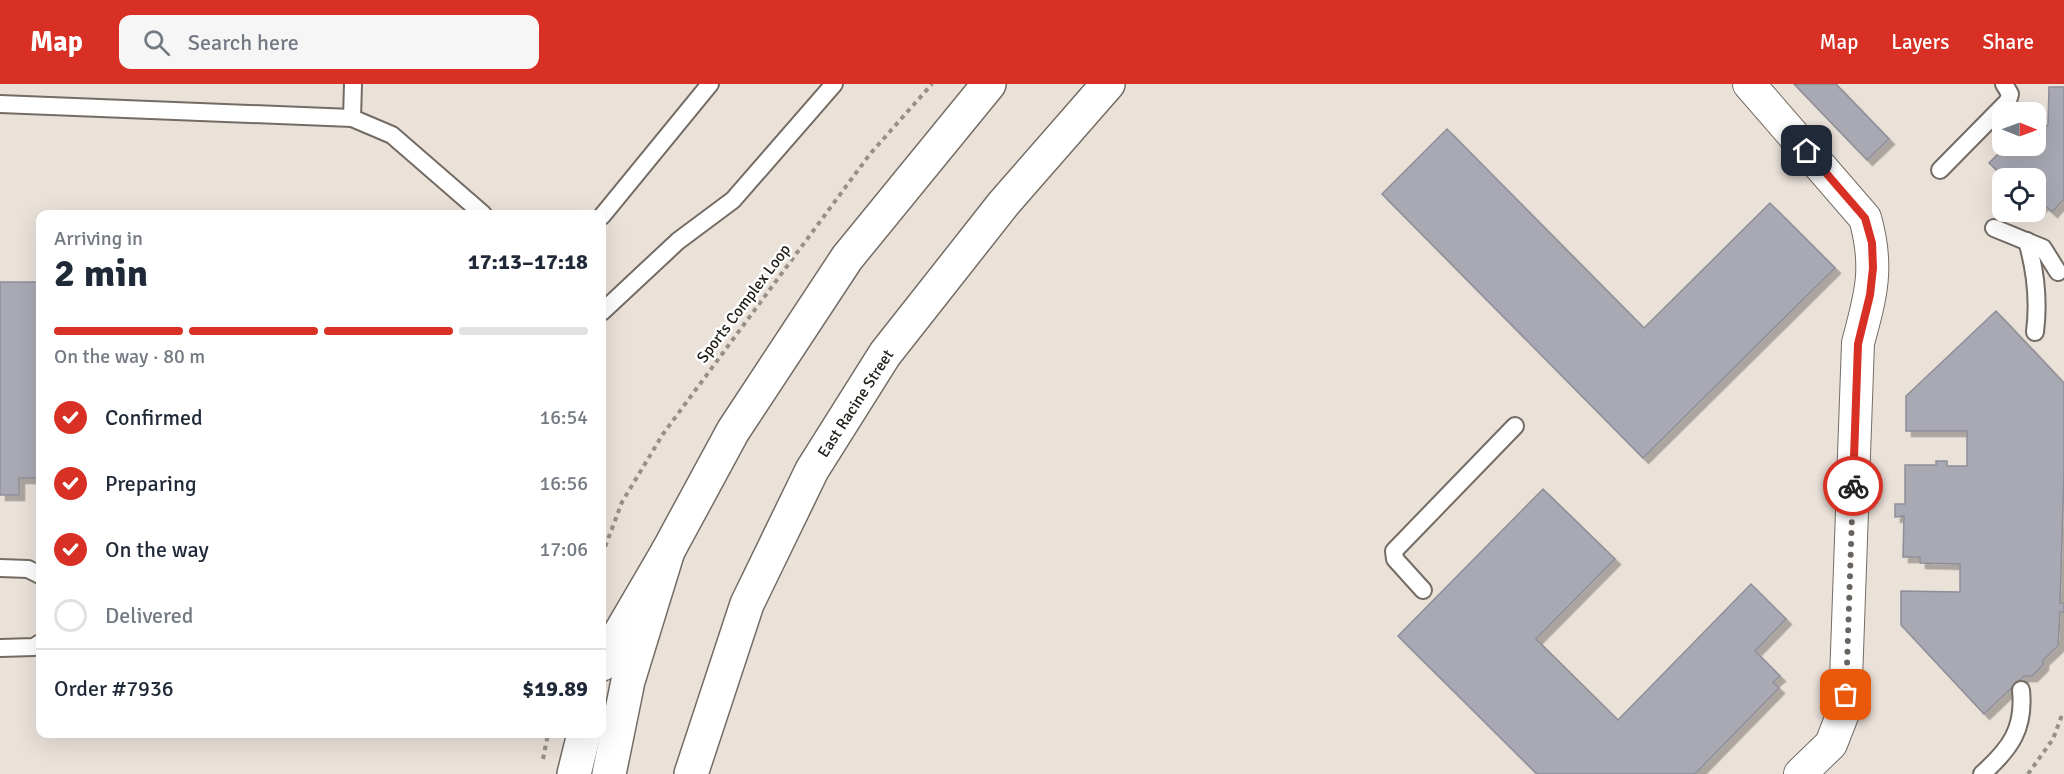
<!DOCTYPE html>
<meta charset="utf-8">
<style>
:root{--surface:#fff;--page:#f6f6f7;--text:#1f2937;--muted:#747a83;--line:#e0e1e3;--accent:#d93025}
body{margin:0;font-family:Signika,sans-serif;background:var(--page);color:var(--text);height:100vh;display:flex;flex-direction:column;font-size:22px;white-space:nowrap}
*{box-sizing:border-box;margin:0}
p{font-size:20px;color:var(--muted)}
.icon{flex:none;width:33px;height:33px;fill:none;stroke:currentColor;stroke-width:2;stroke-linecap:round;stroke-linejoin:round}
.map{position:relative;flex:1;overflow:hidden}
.sheet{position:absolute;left:36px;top:126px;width:570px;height:528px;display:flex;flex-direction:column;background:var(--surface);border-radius:12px;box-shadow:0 6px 24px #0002}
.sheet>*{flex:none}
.needle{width:39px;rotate:91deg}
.controls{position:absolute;left:1992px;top:18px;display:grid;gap:12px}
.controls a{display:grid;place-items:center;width:54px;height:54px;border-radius:12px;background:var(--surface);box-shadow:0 6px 24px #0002;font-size:30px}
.pin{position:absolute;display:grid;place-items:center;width:51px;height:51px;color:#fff;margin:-26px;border-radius:12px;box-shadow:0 3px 9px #0006}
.courier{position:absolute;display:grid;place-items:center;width:60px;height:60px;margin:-30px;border:4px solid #d93025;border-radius:50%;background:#fff;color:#222;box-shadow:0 2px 8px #0007}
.head em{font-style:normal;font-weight:700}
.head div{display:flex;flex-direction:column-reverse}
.head{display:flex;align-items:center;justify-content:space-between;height:102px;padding:0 18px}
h1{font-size:39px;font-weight:700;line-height:45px}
.bar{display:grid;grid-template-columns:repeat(4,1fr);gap:9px 6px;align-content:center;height:72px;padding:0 18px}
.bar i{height:8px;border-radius:4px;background:var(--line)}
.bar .selected{background:var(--accent)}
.bar p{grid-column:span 4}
.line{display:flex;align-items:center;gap:15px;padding:0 18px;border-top:2px solid var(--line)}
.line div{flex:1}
ol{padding:0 18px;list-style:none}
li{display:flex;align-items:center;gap:18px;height:66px}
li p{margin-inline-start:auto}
li .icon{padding:6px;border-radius:50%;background:var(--accent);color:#fff;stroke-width:4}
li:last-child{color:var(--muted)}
li i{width:33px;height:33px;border:3px solid var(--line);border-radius:50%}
header{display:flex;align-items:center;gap:36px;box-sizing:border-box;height:84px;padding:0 30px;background:var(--accent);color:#fff}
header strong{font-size:28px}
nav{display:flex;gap:33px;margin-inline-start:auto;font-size:21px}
.search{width:420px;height:54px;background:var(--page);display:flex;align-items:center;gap:15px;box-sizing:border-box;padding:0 21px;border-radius:12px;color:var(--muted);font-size:22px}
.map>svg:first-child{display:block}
.building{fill:#a9a9b4;stroke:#8e8e98;stroke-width:1.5;filter:url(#shadow)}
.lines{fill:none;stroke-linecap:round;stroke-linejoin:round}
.service-casing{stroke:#746c64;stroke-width:20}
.minor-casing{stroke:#746c64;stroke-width:34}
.secondary-casing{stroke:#746c64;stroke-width:36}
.motorway-casing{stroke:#746c64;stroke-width:36}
.path{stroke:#97908a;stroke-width:4;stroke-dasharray:4.5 4.5;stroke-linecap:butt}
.service{stroke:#fff;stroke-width:16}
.minor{stroke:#fff;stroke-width:32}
.secondary{stroke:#fff;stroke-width:33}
.motorway{stroke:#fff;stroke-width:33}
.done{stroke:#69645f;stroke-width:6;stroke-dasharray:0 10.8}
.route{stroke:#d93025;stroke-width:8}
.labels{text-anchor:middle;stroke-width:5;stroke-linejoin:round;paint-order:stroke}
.street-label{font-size:16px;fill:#24211d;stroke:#fff}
</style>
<header>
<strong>Map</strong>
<div class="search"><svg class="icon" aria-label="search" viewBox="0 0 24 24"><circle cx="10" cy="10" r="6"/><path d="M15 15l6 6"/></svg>Search here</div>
<nav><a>Map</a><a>Layers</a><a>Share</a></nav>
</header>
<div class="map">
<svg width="2064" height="690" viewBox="0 0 2064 690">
<defs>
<filter id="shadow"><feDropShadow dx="5.5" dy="5.5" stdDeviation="0" flood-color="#0004"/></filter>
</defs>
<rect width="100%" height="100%" fill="#eae1d9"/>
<g class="building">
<polygon points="1794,0 1836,0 1889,55 1867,76"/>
<polygon points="2049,3 2064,3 2064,115 2052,128 2043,120 2038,125 2036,123 2036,94 2005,94 1989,79 2006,62 2036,62 2036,46 2048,41"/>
<polygon points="1447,45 1644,244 1770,119 1835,184 1643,374 1382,110"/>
<polygon points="0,198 40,198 40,394 19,394 19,411 0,411"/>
<polygon points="1996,227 2064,299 2064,389 2060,519 2064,519 2064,528 2060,528 2058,562 2043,576 2043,581 2032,592 2024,592 1984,630 1901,541 1901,507 1960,508 1960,480 1920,479 1920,473 1903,473 1904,432 1895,433 1895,420 1905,420 1905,381 1936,381 1936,377 1947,377 1947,382 1967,382 1967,347 1906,347 1906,312"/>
<polygon points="1543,405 1615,475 1536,555 1618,636 1751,500 1786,535 1755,567 1780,592 1773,598 1779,604 1695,690 1537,690 1398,552"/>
</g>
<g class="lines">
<defs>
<g id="service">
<polyline points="0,20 352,34 392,51 483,130"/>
<polyline points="352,34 353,0"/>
<polyline points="1940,86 2008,17 2010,10 2004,0"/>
<polyline points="602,132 710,0"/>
<polyline points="1994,144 2043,164 2058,188"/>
<path d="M2027 157C2036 188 2039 216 2035 248"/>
<polyline points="602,228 678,157 733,116 834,0"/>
<polyline points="0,484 28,485 40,491"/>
<polyline points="1423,506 1395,475 1394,467 1515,342"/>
<polyline points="0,564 34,563 40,559"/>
<path d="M1982 690C2010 665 2025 645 2021 606"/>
</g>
<path id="minor" d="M1749 0 1865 134C1879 183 1871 211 1858 259L1845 624 1831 660 1800 690"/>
<g id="secondary">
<polyline points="609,690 628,597 668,467 733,347 847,174 989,0"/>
<polyline points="691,690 747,520 812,386 885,270 1004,119 1108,0"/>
</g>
<g id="motorway">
<polyline points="602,580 668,467"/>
<polyline points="574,690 584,650"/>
</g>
</defs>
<use href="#service" class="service-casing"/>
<use href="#minor" class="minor-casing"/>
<use href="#secondary" class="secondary-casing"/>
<use href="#motorway" class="motorway-casing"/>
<g class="path">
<polyline points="602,471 622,418 663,350 870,70 932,0"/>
<polyline points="543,675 548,650"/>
<polyline points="2028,690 2053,655 2062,631"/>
</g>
<use href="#service" class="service"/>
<use href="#minor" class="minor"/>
<use href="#secondary" class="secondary"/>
<use href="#motorway" class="motorway"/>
</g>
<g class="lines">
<polyline class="done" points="1846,611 1853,402"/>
<polyline class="route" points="1807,67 1865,134 1872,159 1873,184 1870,211 1858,260 1853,402"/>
</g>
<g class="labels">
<g class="street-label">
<text transform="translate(743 219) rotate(-53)" y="6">Sports Complex Loop</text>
<text transform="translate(855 319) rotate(-57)" y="6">East Racine Street</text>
</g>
</g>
</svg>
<div class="controls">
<a><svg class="needle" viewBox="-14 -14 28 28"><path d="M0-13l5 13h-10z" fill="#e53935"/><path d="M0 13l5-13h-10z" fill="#747a83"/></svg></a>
<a><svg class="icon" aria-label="locate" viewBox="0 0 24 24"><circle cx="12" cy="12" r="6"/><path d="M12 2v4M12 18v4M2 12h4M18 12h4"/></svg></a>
</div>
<div class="pin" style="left:1846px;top:611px;background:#ea580c"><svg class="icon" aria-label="bag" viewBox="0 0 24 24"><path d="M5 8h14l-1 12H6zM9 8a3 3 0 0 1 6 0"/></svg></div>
<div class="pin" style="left:1807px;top:67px;background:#1f2937"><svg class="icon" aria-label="home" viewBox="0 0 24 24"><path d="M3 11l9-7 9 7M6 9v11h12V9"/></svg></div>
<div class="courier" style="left:1853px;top:402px"><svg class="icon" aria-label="bike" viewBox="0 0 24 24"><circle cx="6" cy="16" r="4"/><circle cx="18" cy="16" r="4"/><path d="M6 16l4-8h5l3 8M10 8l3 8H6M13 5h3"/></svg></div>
<section class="sheet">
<div class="head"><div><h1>2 min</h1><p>Arriving in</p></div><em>17:13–17:18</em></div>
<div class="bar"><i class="selected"></i><i class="selected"></i><i class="selected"></i><i></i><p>On the way · 80 m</p></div>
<ol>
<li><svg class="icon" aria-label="check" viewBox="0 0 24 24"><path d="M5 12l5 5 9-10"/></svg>Confirmed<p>16:54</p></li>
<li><svg class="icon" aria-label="check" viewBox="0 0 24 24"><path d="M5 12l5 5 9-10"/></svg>Preparing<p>16:56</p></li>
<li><svg class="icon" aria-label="check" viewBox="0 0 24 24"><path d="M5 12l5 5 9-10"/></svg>On the way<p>17:06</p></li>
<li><i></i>Delivered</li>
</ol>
<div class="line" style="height:78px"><div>Order #7936</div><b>$19.89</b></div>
</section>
</div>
